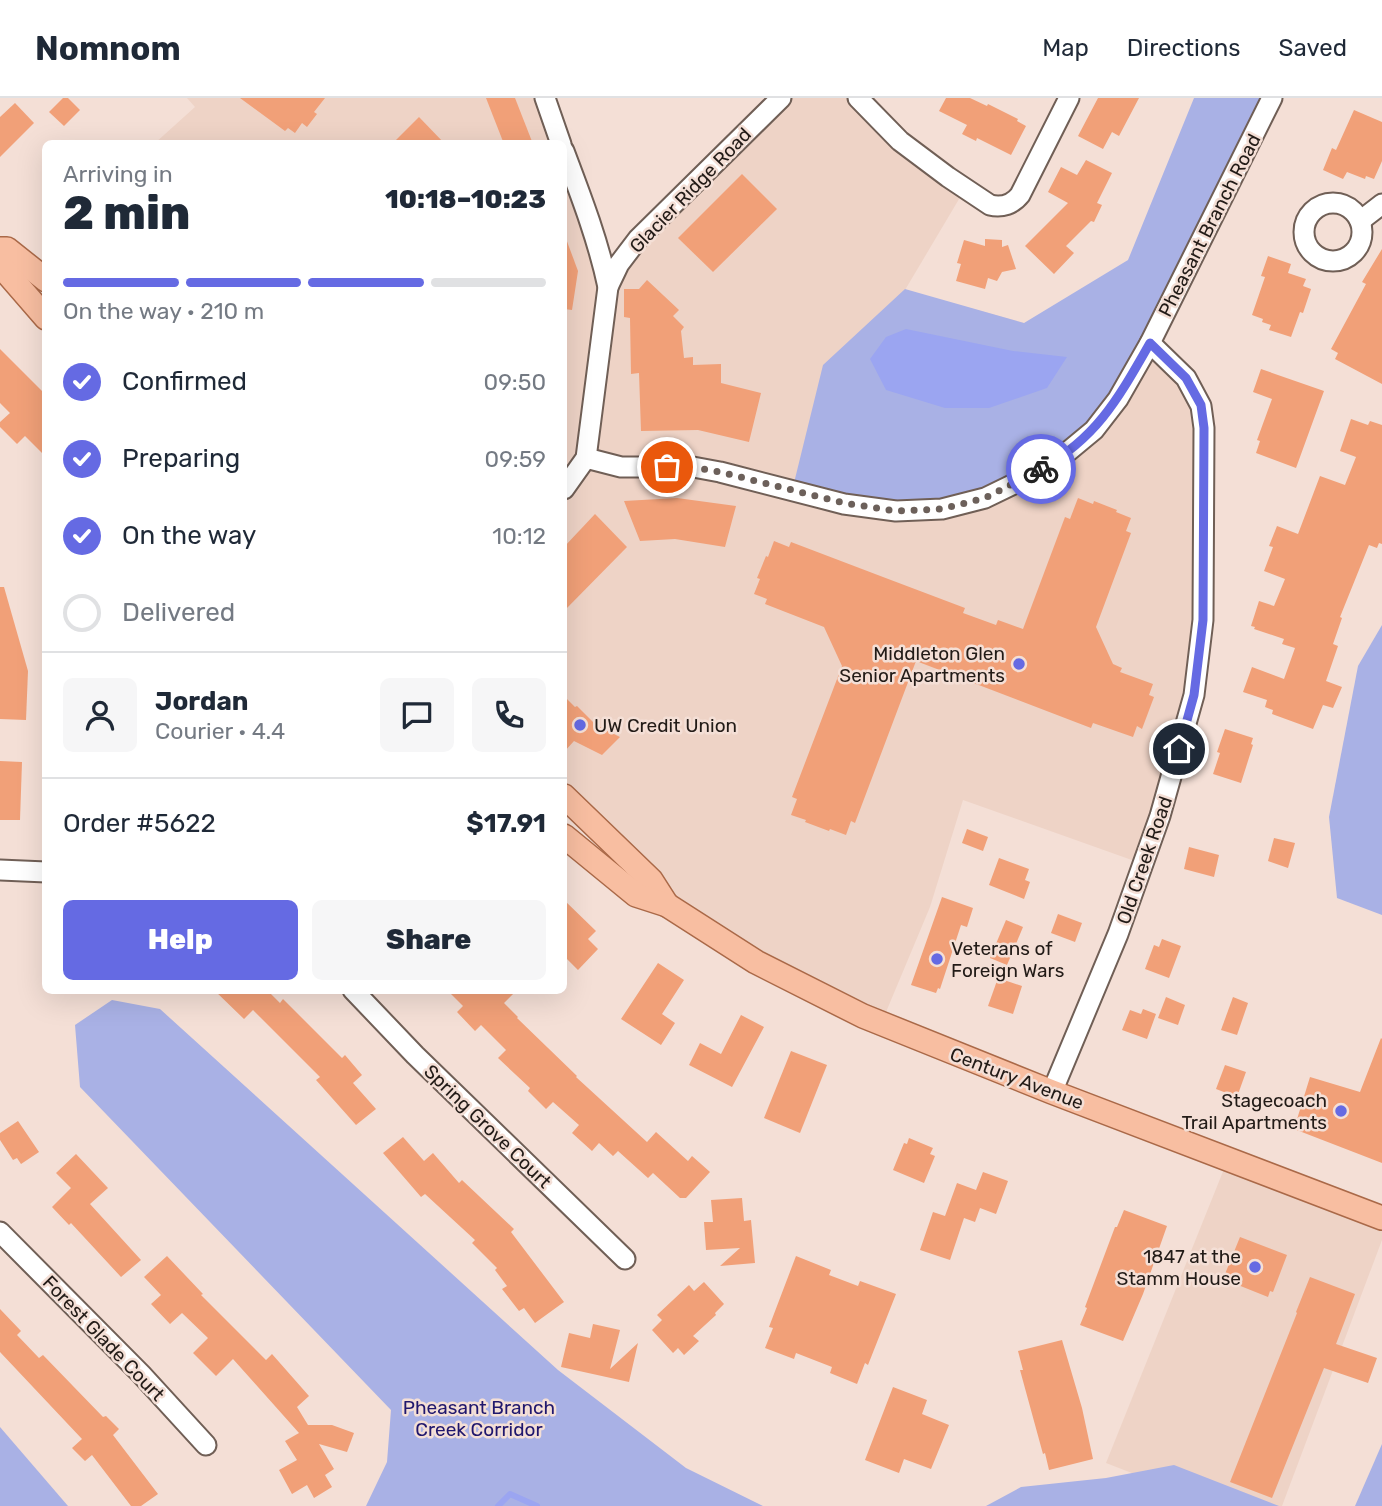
<!DOCTYPE html>
<meta charset="utf-8">
<style>
:root{--surface:#fff;--page:#f6f6f7;--text:#1f2937;--muted:#747a83;--line:#e0e1e3;--accent:#656ae3}
body{margin:0;font-family:Rubik,sans-serif;background:var(--page);color:var(--text);height:100vh;display:flex;flex-direction:column;font-size:26px;white-space:nowrap}
*{box-sizing:border-box;margin:0}
p{font-size:23px;color:var(--muted)}
.icon{flex:none;width:38px;height:38px;fill:none;stroke:currentColor;stroke-width:2;stroke-linecap:round;stroke-linejoin:round}
.map{position:relative;flex:1;overflow:hidden}
.panel{position:absolute;left:42px;top:42px;width:525px;height:854px;display:flex;flex-direction:column;background:var(--surface);border-radius:10px;box-shadow:0 7px 28px #0002}
.panel>*{flex:none}
.pin{position:absolute;display:grid;place-items:center;width:60px;height:60px;color:#fff;margin:-30px;border:4px solid #fff;border-radius:50%;box-shadow:0 2px 7px #0007}
.courier{position:absolute;display:grid;place-items:center;width:70px;height:70px;margin:-35px;border:5px solid #656ae3;border-radius:50%;background:#fff;color:#222;box-shadow:0 2px 9px #0007}
.overview em{font-style:normal;font-weight:800}
.overview div{display:flex;flex-direction:column-reverse}
.overview{display:flex;align-items:center;justify-content:space-between;height:119px;padding:0 21px}
h1{font-size:46px;font-weight:800;line-height:52px}
.bar{display:grid;grid-template-columns:repeat(4,1fr);gap:10px 7px;align-content:center;height:84px;padding:0 21px}
.bar i{height:9px;border-radius:5px;background:var(--line)}
.bar .selected{background:var(--accent)}
.bar p{grid-column:span 4}
.line{display:flex;align-items:center;gap:18px;padding:0 21px;border-top:2px solid var(--line)}
.line div{flex:1}
.round{display:grid;place-items:center;flex:none;width:74px;height:74px;border-radius:10px;background:var(--page)}
ol{padding:0 21px;list-style:none}
li{display:flex;align-items:center;gap:21px;height:77px}
li p{margin-inline-start:auto}
li .icon{padding:7px;border-radius:50%;background:var(--accent);color:#fff;stroke-width:4}
li:last-child{color:var(--muted)}
li i{width:38px;height:38px;border:4px solid var(--line);border-radius:50%}
.cta{display:flex;gap:14px;margin-top:auto;padding:14px 21px}
.cta a{flex:1;height:80px;border-radius:10px;background:var(--accent);color:#fff;font-size:28px;font-weight:800;line-height:80px;text-align:center}
.cta a+a{background:var(--page);color:var(--text)}
header{display:flex;align-items:center;gap:42px;box-sizing:border-box;height:98px;padding:0 35px;background:var(--surface);border-bottom:2px solid var(--line)}
header strong{font-size:33px}
nav{display:flex;gap:38px;margin-inline-start:auto;font-size:24px}
.map>svg:first-child{display:block}
.built{fill:#eed3c6}
.green{fill:#a9b1e5}
.water{fill:#9ba5f1}
.lines{fill:none;stroke-linecap:round;stroke-linejoin:round}
.stream{stroke:#9ba5f1;stroke-width:6}
.building{fill:#f1a078}
.minor-casing{stroke:#705f56;stroke-width:23}
.major-casing{stroke:#aa6948;stroke-width:26}
.minor{stroke:#fff;stroke-width:19}
.major{stroke:#f8bea1;stroke-width:23}
.done{stroke:#6c605a;stroke-width:7;stroke-dasharray:0 12.6}
.route{stroke:#656ae3;stroke-width:9}
.poi-dot{fill:#656ae3;stroke:#f4dfd6;stroke-width:2.5}
.labels{text-anchor:middle;stroke-width:5;stroke-linejoin:round;paint-order:stroke}
.street-label{font-size:19px;fill:#221b17;stroke:#f4dfd6}
.poi-label{font-size:19px;fill:#221b17;stroke:#f4dfd6;text-anchor:end}
.park-label{font-size:19px;fill:#20176d;stroke:#f4dfd6}
</style>
<header>
<strong>Nomnom</strong>
<nav><a>Map</a><a>Directions</a><a>Saved</a></nav>
</header>
<div class="map">
<svg width="1382" height="1408" viewBox="0 0 1382 1408">
<rect width="100%" height="100%" fill="#f4dfd6"/>
<g class="built">
<polygon points="187,0 545,0 561,46 154,46 195,9"/>
<polygon points="781,0 858,0 965,91 905,192 1024,225 1150,245 1201,308 1203,522 1143,766 963,702 930,809 881,926 722,843 564,698 564,53 602,161 619,166"/>
<polygon points="1228,1061 1382,1120 1382,1142 1282,1408 1217,1408 1106,1365"/>
</g>
<g class="green">
<polygon points="1194,0 1272,0 1150,245 1059,361 942,411 792,393 823,267 905,191 1024,225 1128,162"/>
<polygon points="1382,527 1382,817 1337,800 1329,719 1358,568"/>
<polygon points="112,902 160,911 558,1272 686,1370 763,1408 366,1408 387,1364 391,1312 80,989 75,927"/>
<polygon points="0,1329 68,1408 0,1408"/>
<polygon points="1382,1346 1382,1408 1355,1408"/>
<polygon points="1174,1367 1279,1408 986,1408 1021,1389 1106,1380"/>
</g>
<polygon class="water" points="906,231 1013,253 1067,259 1047,290 989,310 945,310 886,292 870,261 886,239"/>
<g class="lines">
<polyline class="stream" points="498,1408 510,1396 537,1408"/>
</g>
<g class="building">
<polygon points="63,0 68,0 80,12 64,28 49,14"/>
<polygon points="240,0 325,0 314,14 317,16 307,29 302,25 295,35 288,30 285,33"/>
<polygon points="486,0 515,0 533,46 504,46"/>
<polygon points="946,0 970,0 987,8 988,6 1018,21 1017,23 1026,28 1011,57 977,40 976,43 962,36 967,27 939,13"/>
<polygon points="1098,0 1139,0 1119,38 1112,34 1103,51 1078,38"/>
<polygon points="15,5 34,25 0,59 0,19"/>
<polygon points="1354,12 1382,24 1382,63 1374,81 1366,78 1365,81 1347,74 1343,81 1323,72 1332,50 1336,52"/>
<polygon points="419,19 445,46 392,46"/>
<polygon points="1086,62 1112,75 1097,105 1102,107 1094,124 1091,123 1066,148 1074,155 1054,176 1025,148 1068,105 1048,94 1061,69 1077,77"/>
<polygon points="742,76 777,111 713,174 678,140"/>
<polygon points="564,138 565,138 578,173 572,212 564,211"/>
<polygon points="985,141 1002,142 1002,149 1008,147 1016,171 1002,174 997,183 988,180 985,191 956,183 961,166 957,165 964,142 985,148"/>
<polygon points="1382,151 1382,286 1335,261 1338,255 1331,251 1366,186 1362,184"/>
<polygon points="1268,158 1291,166 1288,175 1306,181 1303,188 1311,191 1303,215 1300,214 1291,239 1269,232 1271,227 1262,224 1263,221 1252,217 1265,179 1261,178"/>
<polygon points="647,182 679,212 673,218 684,229 681,233 684,260 693,259 693,267 721,266 721,285 761,295 749,344 698,332 641,333 639,275 631,276 630,220 624,219 624,191 639,191"/>
<polygon points="0,251 46,297 46,359 25,338 17,346 0,329 0,324 10,315 0,305"/>
<polygon points="1261,271 1324,293 1296,370 1256,355 1260,343 1257,342 1272,301 1253,294"/>
<polygon points="1351,321 1368,327 1370,323 1382,327 1382,446 1379,445 1377,450 1369,447 1340,519 1342,520 1333,546 1338,548 1326,583 1342,589 1333,610 1323,607 1313,631 1272,616 1273,612 1265,609 1267,602 1243,594 1252,569 1284,581 1295,550 1282,546 1284,541 1254,531 1255,529 1251,528 1259,503 1274,508 1285,481 1264,473 1273,449 1269,448 1277,428 1298,436 1320,378 1345,387 1356,359 1340,353"/>
<polygon points="677,400 736,408 725,449 675,441 640,443 624,403"/>
<polygon points="1078,400 1093,406 1094,403 1117,412 1116,414 1131,420 1126,433 1131,435 1096,529 1113,566 1122,570 1120,574 1153,586 1149,597 1154,599 1142,631 1137,628 1133,639 1093,625 1091,630 916,563 855,725 851,723 846,737 830,731 829,733 805,724 806,722 791,717 797,701 792,699 842,568 824,529 765,506 767,501 754,496 760,481 757,480 766,458 768,459 774,443 789,449 791,444 883,479 965,510 963,515 996,527 998,522 1023,531 1065,419 1070,421"/>
<polygon points="595,416 627,449 564,513 564,449"/>
<polygon points="0,489 4,489 28,573 26,622 0,621"/>
<polygon points="564,598 575,609 577,608 596,627 620,639 602,657 574,643 564,654"/>
<polygon points="1225,631 1253,640 1251,646 1253,647 1241,685 1213,676 1220,655 1217,654"/>
<polygon points="0,663 22,664 20,722 0,722"/>
<polygon points="967,731 988,739 983,753 962,745"/>
<polygon points="1274,740 1295,745 1288,770 1268,763"/>
<polygon points="1189,749 1219,757 1214,779 1184,771"/>
<polygon points="999,760 1029,771 1025,782 1030,784 1024,801 989,787"/>
<polygon points="942,799 973,810 967,829 961,827 940,891 938,890 936,895 911,887"/>
<polygon points="564,802 596,833 588,841 598,851 578,872 564,858"/>
<polygon points="1058,816 1082,825 1075,844 1051,835"/>
<polygon points="1006,822 1023,829 1007,867 990,860"/>
<polygon points="1162,841 1181,848 1169,880 1145,871 1154,847 1159,849"/>
<polygon points="658,865 684,882 662,916 675,925 661,947 621,921"/>
<polygon points="998,880 1022,888 1013,916 988,908"/>
<polygon points="214,892 267,892 280,905 283,901 342,960 345,957 362,977 353,985 376,1011 356,1027 316,982 320,979 253,912 244,921"/>
<polygon points="447,892 517,892 504,905 518,919 517,920 577,978 576,979 647,1044 656,1034 688,1063 692,1058 710,1074 686,1100 680,1100 653,1075 648,1080 618,1053 613,1058 599,1045 592,1053 572,1035 579,1027 553,1004 546,1011 528,993 530,990 498,960 506,952 481,927 475,933 457,914 463,908"/>
<polygon points="1166,899 1185,907 1178,927 1158,920"/>
<polygon points="1233,899 1248,905 1237,937 1221,932"/>
<polygon points="1143,911 1156,916 1147,941 1122,932 1130,912 1141,916"/>
<polygon points="741,917 764,929 732,989 689,967 700,945 721,956"/>
<polygon points="1381,940 1382,941 1382,1065 1294,1031 1310,979 1360,994"/>
<polygon points="791,953 827,967 800,1035 764,1020"/>
<polygon points="1225,967 1246,974 1237,999 1216,991"/>
<polygon points="18,1023 39,1054 21,1066 17,1060 13,1062 0,1042 0,1035"/>
<polygon points="403,1039 424,1063 433,1055 459,1085 462,1082 514,1131 511,1134 564,1204 535,1225 524,1210 519,1213 502,1191 507,1188 495,1172 497,1170 472,1145 475,1142 425,1096 421,1099 383,1055"/>
<polygon points="909,1040 933,1050 930,1056 935,1058 924,1085 893,1072 904,1045 907,1046"/>
<polygon points="76,1056 108,1090 90,1106 141,1162 121,1179 71,1125 69,1127 52,1109 71,1090 56,1075"/>
<polygon points="983,1074 1008,1083 996,1116 980,1110 975,1124 964,1120 950,1162 920,1152 933,1114 945,1118 957,1085 976,1092"/>
<polygon points="742,1100 744,1123 751,1122 755,1165 720,1168 740,1150 706,1152 704,1124 713,1124 711,1102"/>
<polygon points="1124,1112 1167,1128 1143,1196 1123,1243 1080,1227 1087,1210 1085,1209 1115,1129 1117,1129"/>
<polygon points="1240,1139 1287,1157 1273,1194 1270,1193 1268,1199 1223,1181"/>
<polygon points="167,1158 203,1196 201,1197 266,1262 272,1256 309,1298 297,1309 308,1327 332,1327 354,1335 347,1354 319,1346 334,1371 325,1377 332,1389 314,1400 307,1387 292,1396 279,1372 297,1362 285,1343 299,1335 233,1261 216,1278 193,1255 208,1240 182,1215 170,1226 151,1206 161,1197 144,1179"/>
<polygon points="796,1158 831,1172 829,1177 858,1188 860,1183 896,1196 868,1267 865,1265 857,1286 830,1275 832,1269 796,1255 794,1261 765,1250 773,1230 769,1229"/>
<polygon points="1310,1179 1355,1196 1336,1246 1377,1260 1368,1285 1324,1270 1272,1400 1230,1384 1297,1215 1296,1214"/>
<polygon points="704,1184 724,1206 715,1215 716,1217 693,1238 699,1243 684,1257 678,1250 673,1255 652,1232 662,1222 657,1217 689,1187 694,1193"/>
<polygon points="0,1211 21,1233 17,1237 39,1260 43,1257 103,1319 106,1318 119,1331 113,1337 158,1396 141,1408 131,1408 92,1357 85,1363 72,1350 82,1341 0,1254"/>
<polygon points="593,1226 620,1232 610,1271 638,1245 629,1284 561,1269 569,1235 590,1240"/>
<polygon points="1062,1242 1082,1310 1093,1361 1049,1372 1045,1355 1043,1356 1020,1272 1023,1272 1018,1253"/>
<polygon points="893,1289 927,1302 922,1316 949,1327 931,1371 904,1361 899,1375 865,1362"/>
</g>
<g class="lines">
<defs>
<g id="minor">
<polyline points="545,0 561,46"/>
<path d="M858 0 900 43 948 79 990 107C1002 110 1013 106 1020 97L1069 0"/>
<path d="M564 53C581 98 598 142 608 189L586 360 564 391"/>
<circle cx="1333" cy="134" r="29"/>
<polyline points="1360,123 1382,106"/>
<polyline points="608,189 619,166 638,141 781,0"/>
<polyline points="586,360 621,369 693,369 720,374 844,406 896,413 942,411 985,400 1022,382 1059,361 1094,332 1118,301 1150,245 1272,0"/>
<polyline points="0,772 46,774"/>
<polyline points="353,892 415,957 625,1161"/>
<polyline points="1052,994 1118,836 1160,718 1194,597 1203,522 1204,330 1201,308 1186,280 1150,245"/>
<polyline points="0,1134 141,1276 206,1347"/>
</g>
<g id="major">
<polyline points="0,151 7,151 46,182"/>
<polyline points="0,167 46,220"/>
<polyline points="564,698 651,782 667,807"/>
<polyline points="564,738 636,797 667,807 756,864 863,918 1052,994 1382,1120"/>
</g>
</defs>
<use href="#minor" class="minor-casing"/>
<use href="#major" class="major-casing"/>
<use href="#minor" class="minor"/>
<use href="#major" class="major"/>
</g>
<g class="lines">
<polyline class="done" points="667,369 693,369 720,374 844,405 896,413 942,411 985,400 1041,371"/>
<path class="route" d="M1041 371C1098 339 1119 299 1150 245L1186 280 1201 307 1204 330 1203 522 1194 597 1179 651"/>
</g>
<g class="poi-dot">
<circle cx="1019" cy="566" r="7"/>
<circle cx="580" cy="627" r="7"/>
<circle cx="937" cy="861" r="7"/>
<circle cx="1341" cy="1013" r="7"/>
<circle cx="1255" cy="1169" r="7"/>
</g>
<g class="labels">
<g class="street-label">
<text transform="translate(690 92) rotate(-46)" y="7">Glacier Ridge Road</text>
<text transform="translate(1209 127) rotate(-63)" y="7">Pheasant Branch Road</text>
<text transform="translate(1144 762) rotate(-71)" y="7">Old Creek Road</text>
<text transform="translate(1017 980) rotate(21)" y="7">Century Avenue</text>
<text transform="translate(488 1028) rotate(44)" y="7">Spring Grove Court</text>
<text transform="translate(104 1240) rotate(46)" y="7">Forest Glade Court</text>
</g>
<g class="poi-label">
<text x="1005" y="562">Middleton Glen<tspan x="1005" dy="22">Senior Apartments</tspan></text>
<text x="594" y="634" text-anchor="start">UW Credit Union</text>
<text x="951" y="857" text-anchor="start">Veterans of<tspan x="951" dy="22">Foreign Wars</tspan></text>
<text x="1327" y="1009">Stagecoach<tspan x="1327" dy="22">Trail Apartments</tspan></text>
<text x="1241" y="1165">1847 at the<tspan x="1241" dy="22">Stamm House</tspan></text>
</g>
<g class="park-label">
<text x="479" y="1316">Pheasant Branch<tspan x="479" dy="22">Creek Corridor</tspan></text>
</g>
</g>
</svg>
<div class="pin" style="left:667px;top:369px;background:#ea580c"><svg class="icon" aria-label="bag" viewBox="0 0 24 24"><path d="M5 8h14l-1 12H6zM9 8a3 3 0 0 1 6 0"/></svg></div>
<div class="pin" style="left:1179px;top:651px;background:#1f2937"><svg class="icon" aria-label="home" viewBox="0 0 24 24"><path d="M3 11l9-7 9 7M6 9v11h12V9"/></svg></div>
<div class="courier" style="left:1041px;top:371px"><svg class="icon" aria-label="bike" viewBox="0 0 24 24"><circle cx="6" cy="16" r="4"/><circle cx="18" cy="16" r="4"/><path d="M6 16l4-8h5l3 8M10 8l3 8H6M13 5h3"/></svg></div>
<section class="panel">
<div class="overview"><div><h1>2 min</h1><p>Arriving in</p></div><em>10:18–10:23</em></div>
<div class="bar"><i class="selected"></i><i class="selected"></i><i class="selected"></i><i></i><p>On the way · 210 m</p></div>
<ol>
<li><svg class="icon" aria-label="check" viewBox="0 0 24 24"><path d="M5 12l5 5 9-10"/></svg>Confirmed<p>09:50</p></li>
<li><svg class="icon" aria-label="check" viewBox="0 0 24 24"><path d="M5 12l5 5 9-10"/></svg>Preparing<p>09:59</p></li>
<li><svg class="icon" aria-label="check" viewBox="0 0 24 24"><path d="M5 12l5 5 9-10"/></svg>On the way<p>10:12</p></li>
<li><i></i>Delivered</li>
</ol>
<div class="line" style="height:126px"><a class="round"><svg class="icon" aria-label="person" viewBox="0 0 24 24"><circle cx="12" cy="8" r="4"/><path d="M4 21q1-7 8-7t8 7"/></svg></a><div><b>Jordan</b><p>Courier · 4.4</p></div><a class="round"><svg class="icon" aria-label="chat" viewBox="0 0 24 24"><path d="M4 5h16v11H9l-5 4z"/></svg></a><a class="round"><svg class="icon" aria-label="phone" viewBox="0 0 24 24"><path d="M5 4h4l2 5-3 2q2 4 5 5l2-3 5 2v4C11 20 4 13 5 4z"/></svg></a></div>
<div class="line" style="height:91px"><div>Order #5622</div><b>$17.91</b></div>
<div class="cta"><a>Help</a><a>Share</a></div>
</section>
</div>
